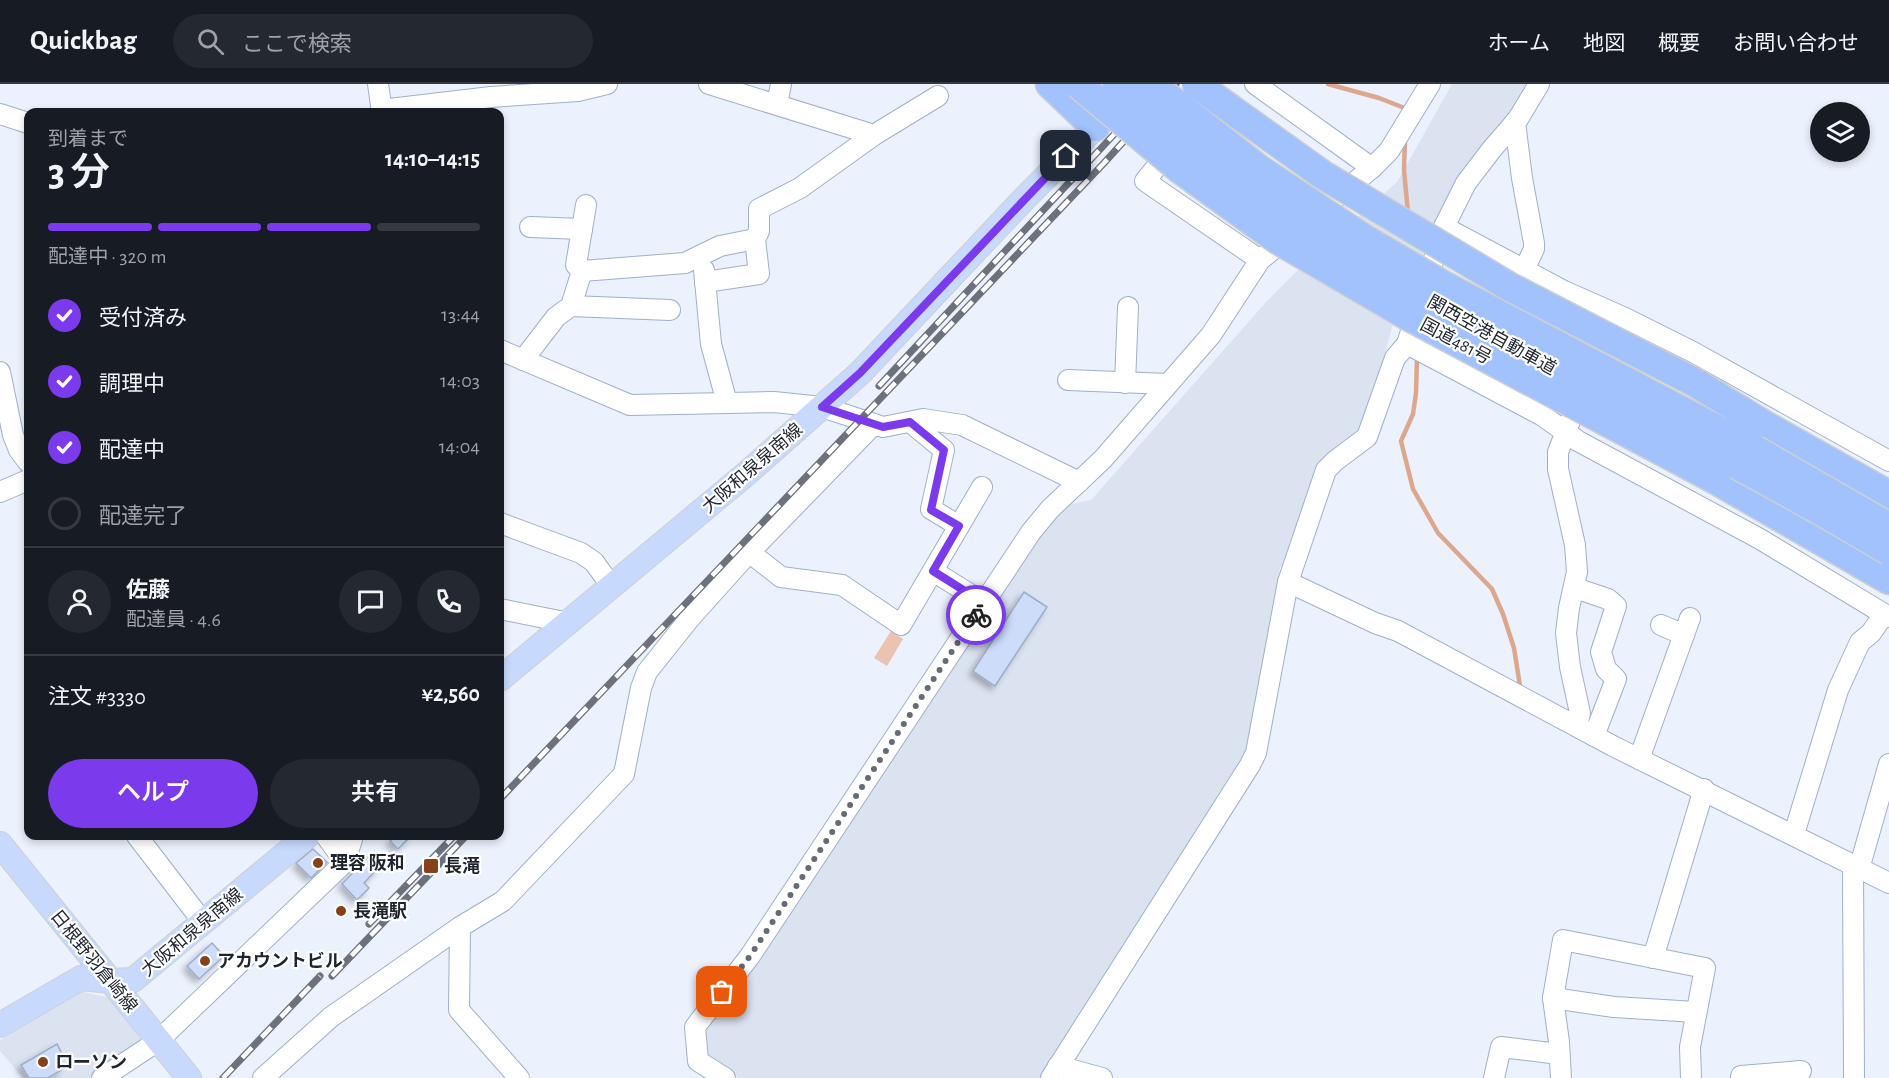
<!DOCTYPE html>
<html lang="ja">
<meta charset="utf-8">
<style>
:root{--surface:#171b24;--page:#242831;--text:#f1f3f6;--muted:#9ea1a6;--line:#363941;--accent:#7c3aed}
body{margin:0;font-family:"Alegreya Sans","Noto Sans JP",sans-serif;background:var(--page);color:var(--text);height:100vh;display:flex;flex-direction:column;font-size:22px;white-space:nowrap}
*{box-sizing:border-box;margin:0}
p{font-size:20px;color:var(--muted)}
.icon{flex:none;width:33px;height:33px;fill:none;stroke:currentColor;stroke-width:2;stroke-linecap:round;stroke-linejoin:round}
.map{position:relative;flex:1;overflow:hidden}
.drawer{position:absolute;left:24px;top:24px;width:480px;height:732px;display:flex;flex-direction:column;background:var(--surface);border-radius:12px;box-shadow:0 3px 9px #0003}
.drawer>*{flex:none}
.buttons{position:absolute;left:1810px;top:18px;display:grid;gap:12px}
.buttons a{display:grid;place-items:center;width:60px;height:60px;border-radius:50%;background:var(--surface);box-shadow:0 3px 9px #0003;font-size:30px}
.pin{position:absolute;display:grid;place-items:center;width:51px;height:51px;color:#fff;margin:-26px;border-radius:12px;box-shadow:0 3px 9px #0006}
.courier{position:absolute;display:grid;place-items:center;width:60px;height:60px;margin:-30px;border:4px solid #7c3aed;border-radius:50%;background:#fff;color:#222;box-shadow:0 2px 8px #0007}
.overview em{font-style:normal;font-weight:600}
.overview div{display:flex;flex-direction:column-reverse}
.overview{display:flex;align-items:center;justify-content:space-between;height:102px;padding:0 24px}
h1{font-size:39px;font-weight:600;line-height:45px}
.bar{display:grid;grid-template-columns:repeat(4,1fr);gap:9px 6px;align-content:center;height:72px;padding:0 24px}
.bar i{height:8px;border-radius:4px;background:var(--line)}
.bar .on{background:var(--accent)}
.bar p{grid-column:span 4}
.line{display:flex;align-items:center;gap:15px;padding:0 24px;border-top:2px solid var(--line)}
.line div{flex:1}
.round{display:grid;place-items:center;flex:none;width:63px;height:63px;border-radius:32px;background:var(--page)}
ol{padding:0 24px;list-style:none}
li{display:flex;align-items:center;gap:18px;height:66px}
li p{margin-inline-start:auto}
li .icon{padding:6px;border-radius:50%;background:var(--accent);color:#fff;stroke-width:4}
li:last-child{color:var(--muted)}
li i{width:33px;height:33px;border:3px solid var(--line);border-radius:50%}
.button{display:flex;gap:12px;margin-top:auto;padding:12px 24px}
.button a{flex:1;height:69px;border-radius:36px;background:var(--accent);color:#fff;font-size:24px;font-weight:600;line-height:69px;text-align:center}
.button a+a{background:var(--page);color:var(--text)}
header{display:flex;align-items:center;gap:36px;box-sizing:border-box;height:84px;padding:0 30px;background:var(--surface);border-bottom:2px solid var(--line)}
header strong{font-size:28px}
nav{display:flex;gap:33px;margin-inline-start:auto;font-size:21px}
.search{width:420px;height:54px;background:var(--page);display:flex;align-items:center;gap:15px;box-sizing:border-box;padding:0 21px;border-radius:33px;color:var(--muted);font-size:22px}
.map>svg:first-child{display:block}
.built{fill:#dbe3f1}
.green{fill:#ebc3b0}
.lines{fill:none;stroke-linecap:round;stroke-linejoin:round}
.stream{stroke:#dca78d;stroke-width:4.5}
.building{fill:#cdddf9;stroke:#9dacc7;stroke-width:1.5;filter:url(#shadow)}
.minor-casing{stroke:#a0afca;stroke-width:22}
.major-casing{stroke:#cecfd1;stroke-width:26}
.highway-casing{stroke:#cecfd1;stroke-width:31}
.minor{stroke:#fff;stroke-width:20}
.major{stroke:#c7dafe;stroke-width:24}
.highway{stroke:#a1c2fd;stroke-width:28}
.rail-casing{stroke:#6c717c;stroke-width:7}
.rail{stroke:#fff;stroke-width:4.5;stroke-dasharray:14;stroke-linecap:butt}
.highway-bridge-casing{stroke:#cecfd1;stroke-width:31;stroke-linecap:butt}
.highway-bridge{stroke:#a1c2fd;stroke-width:28}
.done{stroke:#666b76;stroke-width:6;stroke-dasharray:0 10.8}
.route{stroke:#7c3aed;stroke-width:8}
.poi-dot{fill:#86411a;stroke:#fff;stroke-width:2}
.labels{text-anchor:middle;stroke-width:4.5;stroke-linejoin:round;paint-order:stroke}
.street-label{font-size:18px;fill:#1e232e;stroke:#fff}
.poi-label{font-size:18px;font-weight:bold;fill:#1e232e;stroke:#fff;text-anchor:start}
</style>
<header>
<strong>Quickbag</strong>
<div class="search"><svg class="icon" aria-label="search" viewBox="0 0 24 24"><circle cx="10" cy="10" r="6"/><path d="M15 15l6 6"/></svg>ここで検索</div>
<nav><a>ホーム</a><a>地図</a><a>概要</a><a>お問い合わせ</a></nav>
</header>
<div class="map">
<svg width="1889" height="994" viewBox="0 0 1889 994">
<defs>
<filter id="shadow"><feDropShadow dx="-4" dy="4" stdDeviation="3" flood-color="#0004"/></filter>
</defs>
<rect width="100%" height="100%" fill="#ebf1fd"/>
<g class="built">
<polygon points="1452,0 1530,0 1436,140 1392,243 1364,348 1321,380 1288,481 1280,483 1276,505 1282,511 1248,663 1044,994 739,994 705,972 702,944 826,775 1039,453 1067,421 1091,416 1267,217 1295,189 1397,98"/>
<polygon points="83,908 111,914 143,959 89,994 23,994 0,967 0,956"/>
</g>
<polygon class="green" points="891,547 903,555 887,582 874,574"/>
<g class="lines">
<g class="stream">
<polyline points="1328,0 1379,14 1407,25 1407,28"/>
<polyline points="1405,54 1404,86 1408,129"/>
<polyline points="1417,272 1416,309 1413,330 1401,357 1413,405 1438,449 1492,505 1503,530 1514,564 1520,602"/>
</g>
</g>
<g class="building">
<polygon points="1024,508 1047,523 995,602 973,587"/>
<polygon points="396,752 411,752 398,765 390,757"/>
<polygon points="313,765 327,778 311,794 296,779"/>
<polygon points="371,770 382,780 364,799 369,804 357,816 342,800"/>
<polygon points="212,859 224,872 199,895 187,882"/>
<polygon points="57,960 63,972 58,975 63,985 48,994 29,994 21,981"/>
</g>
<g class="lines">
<defs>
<g id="minor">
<polyline points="378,0 382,28"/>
<polyline points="709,0 874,51"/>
<polyline points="1255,0 1372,84"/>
<polyline points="777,20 781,0"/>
<polyline points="381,26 491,13 578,7 607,0"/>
<polyline points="0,30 28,39"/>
<polyline points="1515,38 1522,94 1534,159 1534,165 1524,186"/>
<polyline points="1172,64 1145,97 1260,176"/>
<polyline points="586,121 576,181 582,187 685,179 720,162 755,155"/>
<polyline points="1312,133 1372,84 1389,67 1430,0"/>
<polyline points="530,143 582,145"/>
<polyline points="1444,143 1564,207 1625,234 1693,268 1889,377"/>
<polyline points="704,186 711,260 727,319"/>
<polyline points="705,198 759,190 755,155 759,147 759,125 800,104 874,51 938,12"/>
<polyline points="571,222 670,226"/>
<polyline points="1407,260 1543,332 1578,357 1760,455 1889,533"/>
<polyline points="500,266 630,321 774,318 822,323 883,343 923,335 962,341 1079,398"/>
<polyline points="523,276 556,233 571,222 582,187"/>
<polyline points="0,288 13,351 19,366 28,378"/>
<polyline points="1068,296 1168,300"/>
<polyline points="1125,299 1128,223"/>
<polyline points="1570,337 1558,368 1558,385 1575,461 1577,488 1569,524 1566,549 1570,583 1580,629 1577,642"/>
<polyline points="910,338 944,366 931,425 959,442"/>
<polyline points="0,408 28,396"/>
<polyline points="500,439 581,469 594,478 612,503"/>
<polyline points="749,468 781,493 842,501 901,541 982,403"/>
<polyline points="933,487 984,519"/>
<polyline points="1288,498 1375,539 1398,547 1613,662 1889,799"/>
<polyline points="1575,504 1608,515 1616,522 1601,568 1606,585 1616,595 1594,652"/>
<polyline points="500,525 569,539"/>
<polyline points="1661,541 1684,551"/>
<polyline points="1639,675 1690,534"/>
<polyline points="1794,750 1838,606 1860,558 1871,549 1884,530"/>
<polyline points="137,752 203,838"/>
<polyline points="345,778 353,752"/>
<polyline points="1853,781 1854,994"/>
<polyline points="1859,785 1889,680"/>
<polyline points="460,843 459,926 519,994"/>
<polyline points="1653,874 1704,705"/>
<polyline points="1553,914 1614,923 1696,928"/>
<polyline points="1058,982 1102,994"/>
<polyline points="1741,992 1801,987"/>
<polyline points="102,994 158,957 345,778 326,752"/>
<polyline points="263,994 331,933 460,843 503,817 624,690 641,604 647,588 690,534 743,475 874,340"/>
<polyline points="725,994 698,977 695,943 750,872 1031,448 1050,425 1103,375 1211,251 1260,176 1289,152"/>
<polyline points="1051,994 1250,681 1256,669 1288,498 1326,386 1335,377 1367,353 1395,274 1407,260 1444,143 1466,99 1492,65 1518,35 1539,0"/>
<polyline points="1494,994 1501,963 1559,970"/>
<polyline points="1561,994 1559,958 1553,914 1563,856 1705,884 1690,963 1691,994"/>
</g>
<g id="major">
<polyline points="500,595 746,390 860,289 1023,116 1108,30"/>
<polyline points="0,760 189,994"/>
<polyline points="0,941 81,894 111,897 133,896 307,752"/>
</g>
<g id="highway">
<polyline points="1050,0 1095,43"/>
<polyline points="1761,339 1889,411"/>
<polyline points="1716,396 1889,496"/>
</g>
</defs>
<use href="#minor" class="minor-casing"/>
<use href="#major" class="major-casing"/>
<use href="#highway" class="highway-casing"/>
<use href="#minor" class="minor"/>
<use href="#major" class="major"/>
<use href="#highway" class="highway"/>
<defs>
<g id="rail">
<polyline points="879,302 1161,0"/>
<polyline points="500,715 1104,79 1176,0"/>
<polyline points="369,840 454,752"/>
<polyline points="332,892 466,752"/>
<polyline points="223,994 320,892"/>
</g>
</defs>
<use href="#rail" class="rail-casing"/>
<use href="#rail" class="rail"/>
<defs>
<g id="highway-bridge">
<polyline points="1078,0 1181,86 1278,156 1406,231 1716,396"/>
<path d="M1117 0C1188 61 1263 118 1344 167 1522 274 1711 360 1889 467"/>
<polyline points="1151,0 1259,85 1363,154 1445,202 1754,365 1889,443"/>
<polyline points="1196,0 1323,91 1510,203 1696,299 1761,339"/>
</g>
</defs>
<use href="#highway-bridge" class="highway-bridge-casing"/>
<use href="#highway-bridge" class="highway-bridge"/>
</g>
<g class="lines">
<polyline class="done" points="722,908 750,872 976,531"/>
<polyline class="route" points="976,531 984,519 933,487 959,442 931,426 944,366 910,338 883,343 822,323 860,289 1066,72"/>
</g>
<g class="poi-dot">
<circle cx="318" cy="779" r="6"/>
<rect x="423" y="774" width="16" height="16" rx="3"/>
<circle cx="341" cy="827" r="6"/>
<circle cx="205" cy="877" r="6"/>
<circle cx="43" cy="978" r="6"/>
</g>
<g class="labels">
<g class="street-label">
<text transform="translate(1492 251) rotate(29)" y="6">関西空港自動車道</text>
<text transform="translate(1456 257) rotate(28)" y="6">国道481号</text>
<text transform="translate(752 384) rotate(-41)" y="6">大阪和泉泉南線</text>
<text transform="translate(192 848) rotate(-40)" y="6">大阪和泉泉南線</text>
<text transform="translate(94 877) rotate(51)" y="6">日根野羽倉崎線</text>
</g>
<g class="poi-label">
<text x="330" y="785">理容 阪和</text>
<text x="444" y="788">長滝</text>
<text x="353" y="833">長滝駅</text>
<text x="217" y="883">アカウントビル</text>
<text x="55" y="984">ローソン</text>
</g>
</g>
</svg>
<div class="buttons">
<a><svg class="icon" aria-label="layers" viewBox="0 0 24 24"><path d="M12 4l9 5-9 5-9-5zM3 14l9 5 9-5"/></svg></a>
</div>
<div class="pin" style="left:722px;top:908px;background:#ea580c"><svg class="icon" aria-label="bag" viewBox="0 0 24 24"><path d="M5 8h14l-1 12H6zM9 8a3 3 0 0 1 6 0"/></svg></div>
<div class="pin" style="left:1066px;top:72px;background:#1f2937"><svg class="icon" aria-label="home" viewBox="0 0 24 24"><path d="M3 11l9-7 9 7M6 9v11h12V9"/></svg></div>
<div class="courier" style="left:976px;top:531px"><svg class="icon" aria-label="bike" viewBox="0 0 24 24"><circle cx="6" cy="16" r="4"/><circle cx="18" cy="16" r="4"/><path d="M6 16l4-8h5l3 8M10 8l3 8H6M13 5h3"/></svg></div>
<section class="drawer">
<div class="overview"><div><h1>3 分</h1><p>到着まで</p></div><em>14:10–14:15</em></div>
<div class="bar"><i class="on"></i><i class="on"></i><i class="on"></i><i></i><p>配達中 · 320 m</p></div>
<ol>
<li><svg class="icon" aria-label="check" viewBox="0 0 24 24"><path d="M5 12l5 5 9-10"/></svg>受付済み<p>13:44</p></li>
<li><svg class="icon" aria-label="check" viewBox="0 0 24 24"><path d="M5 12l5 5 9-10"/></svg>調理中<p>14:03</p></li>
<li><svg class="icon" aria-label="check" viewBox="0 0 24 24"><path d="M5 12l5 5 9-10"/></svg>配達中<p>14:04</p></li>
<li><i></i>配達完了</li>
</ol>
<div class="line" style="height:108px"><a class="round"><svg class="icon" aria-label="person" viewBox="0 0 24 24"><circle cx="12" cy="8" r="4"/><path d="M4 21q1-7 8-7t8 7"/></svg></a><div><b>佐藤</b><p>配達員 · 4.6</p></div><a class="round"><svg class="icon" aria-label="chat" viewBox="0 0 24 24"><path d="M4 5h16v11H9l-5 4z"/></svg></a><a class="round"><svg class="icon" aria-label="phone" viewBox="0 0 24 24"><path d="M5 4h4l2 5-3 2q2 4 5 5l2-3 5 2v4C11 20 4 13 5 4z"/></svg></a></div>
<div class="line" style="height:78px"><div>注文 #3330</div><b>¥2,560</b></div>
<div class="button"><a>ヘルプ</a><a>共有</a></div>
</section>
</div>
